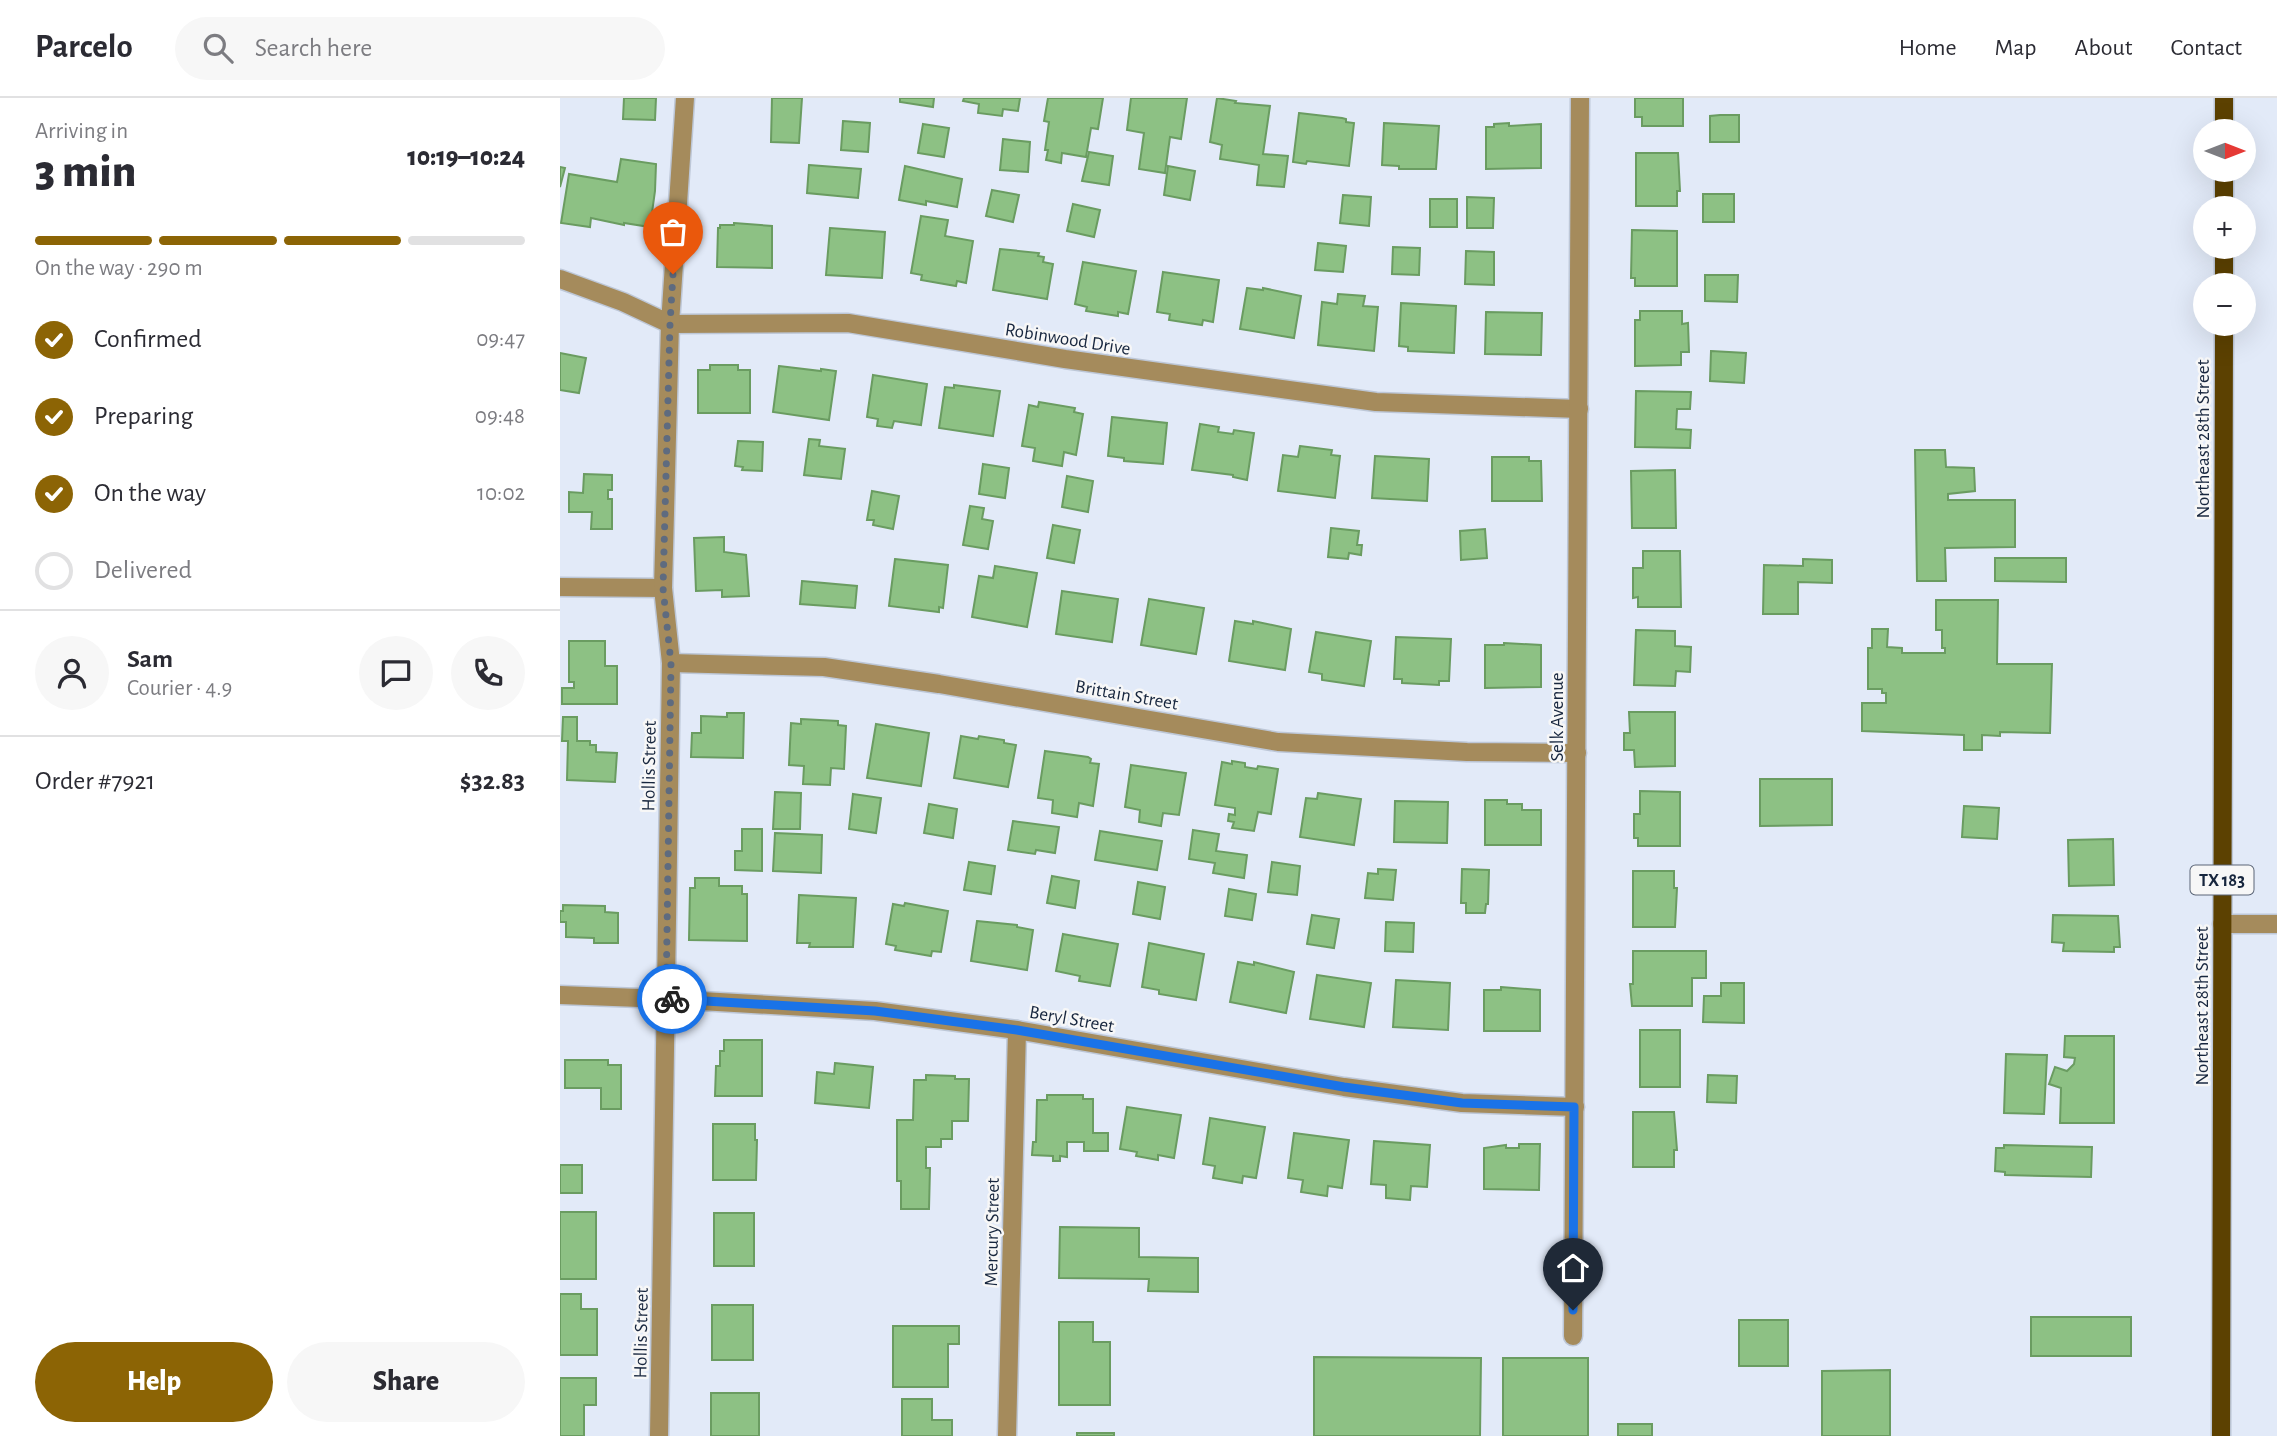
<!DOCTYPE html>
<meta charset="utf-8">
<style>
:root{--surface:#fff;--page:#f7f7f7;--text:#2b2b33;--muted:#7c7c81;--line:#e1e1e2;--accent:#8c6405}
body{margin:0;font-family:"Alegreya Sans",sans-serif;background:var(--page);color:var(--text);height:100vh;display:flex;flex-direction:column;font-size:26px;white-space:nowrap}
*{box-sizing:border-box;margin:0}
p{font-size:23px;color:var(--muted)}
.icon{flex:none;width:38px;height:38px;fill:none;stroke:currentColor;stroke-width:2;stroke-linecap:round;stroke-linejoin:round}
.map{position:relative;flex:1;overflow:hidden}
.details{display:flex;flex-direction:column;background:var(--surface);width:560px}
.details>*{flex:none}
.needle{width:46px;rotate:90deg}
.buttons{position:absolute;left:1633px;top:21px;display:grid;gap:14px}
.buttons a{display:grid;place-items:center;width:63px;height:63px;border-radius:50%;background:var(--surface);box-shadow:0 7px 28px #0002;font-size:35px}
.pin{position:absolute;display:grid;place-items:center;width:60px;height:60px;color:#fff;margin:-72px -30px;border-radius:50% 50% 50% 0;rotate:-45deg;box-shadow:0 0 7px #0007}
.pin .icon{rotate:45deg}
.courier{position:absolute;display:grid;place-items:center;width:70px;height:70px;margin:-35px;border:5px solid #1a73e8;border-radius:50%;background:#fff;color:#222;box-shadow:0 2px 9px #0007}
.summary em{font-style:normal;font-weight:800}
.summary div{display:flex;flex-direction:column-reverse}
.summary{display:flex;align-items:center;justify-content:space-between;height:119px;padding:0 35px}
h1{font-size:46px;font-weight:800;line-height:52px}
.bar{display:grid;grid-template-columns:repeat(4,1fr);gap:10px 7px;align-content:center;height:84px;padding:0 35px}
.bar i{height:9px;border-radius:5px;background:var(--line)}
.bar .current{background:var(--accent)}
.bar p{grid-column:span 4}
.line{display:flex;align-items:center;gap:18px;padding:0 35px;border-top:2px solid var(--line)}
.line div{flex:1}
.round{display:grid;place-items:center;flex:none;width:74px;height:74px;border-radius:37px;background:var(--page)}
ol{padding:0 35px;list-style:none}
li{display:flex;align-items:center;gap:21px;height:77px}
li p{margin-inline-start:auto}
li .icon{padding:7px;border-radius:50%;background:var(--accent);color:#fff;stroke-width:4}
li:last-child{color:var(--muted)}
li i{width:38px;height:38px;border:4px solid var(--line);border-radius:50%}
.primary-button{display:flex;gap:14px;margin-top:auto;padding:14px 35px}
.primary-button a{flex:1;height:80px;border-radius:42px;background:var(--accent);color:#fff;font-size:28px;font-weight:800;line-height:80px;text-align:center}
.primary-button a+a{background:var(--page);color:var(--text)}
header{display:flex;align-items:center;gap:42px;box-sizing:border-box;height:98px;padding:0 35px;background:var(--surface);border-bottom:2px solid var(--line)}
header strong{font-size:33px}
nav{display:flex;gap:38px;margin-inline-start:auto;font-size:24px}
.search{width:490px;height:63px;background:var(--page);display:flex;align-items:center;gap:18px;box-sizing:border-box;padding:0 24px;border-radius:38px;color:var(--muted);font-size:26px}
main{display:flex;flex:1;min-height:0}
.map>svg:first-child{display:block}
.building{fill:#8dc184;stroke:#6a9c61;stroke-width:2}
.lines{fill:none;stroke-linecap:round;stroke-linejoin:round}
.minor-casing{stroke:#bdc7d7;stroke-width:21}
.major-casing{stroke:#bdc7d7;stroke-width:21}
.minor{stroke:#a58b5c;stroke-width:18}
.major{stroke:#5c4101;stroke-width:18}
.done{stroke:#5e6b7f;stroke-width:7;stroke-dasharray:0 12.6}
.route{stroke:#1a73e8;stroke-width:9}
.labels{text-anchor:middle;stroke-width:5;stroke-linejoin:round;paint-order:stroke}
.shield{fill:#f7f7f7;stroke:#5a6576;stroke-width:2}
.shield-label{font-size:18px;font-weight:bold;fill:#17263e}
.street-label{font-size:19px;fill:#17263e;stroke:#f7f7f7}
</style>
<header>
<strong>Parcelo</strong>
<div class="search"><svg class="icon" aria-label="search" viewBox="0 0 24 24"><circle cx="10" cy="10" r="6"/><path d="M15 15l6 6"/></svg>Search here</div>
<nav><a>Home</a><a>Map</a><a>About</a><a>Contact</a></nav>
</header>
<main>
<section class="details">
<div class="summary"><div><h1>3 min</h1><p>Arriving in</p></div><em>10:19–10:24</em></div>
<div class="bar"><i class="current"></i><i class="current"></i><i class="current"></i><i></i><p>On the way · 290 m</p></div>
<ol>
<li><svg class="icon" aria-label="check" viewBox="0 0 24 24"><path d="M5 12l5 5 9-10"/></svg>Confirmed<p>09:47</p></li>
<li><svg class="icon" aria-label="check" viewBox="0 0 24 24"><path d="M5 12l5 5 9-10"/></svg>Preparing<p>09:48</p></li>
<li><svg class="icon" aria-label="check" viewBox="0 0 24 24"><path d="M5 12l5 5 9-10"/></svg>On the way<p>10:02</p></li>
<li><i></i>Delivered</li>
</ol>
<div class="line" style="height:126px"><a class="round"><svg class="icon" aria-label="person" viewBox="0 0 24 24"><circle cx="12" cy="8" r="4"/><path d="M4 21q1-7 8-7t8 7"/></svg></a><div><b>Sam</b><p>Courier · 4.9</p></div><a class="round"><svg class="icon" aria-label="chat" viewBox="0 0 24 24"><path d="M4 5h16v11H9l-5 4z"/></svg></a><a class="round"><svg class="icon" aria-label="phone" viewBox="0 0 24 24"><path d="M5 4h4l2 5-3 2q2 4 5 5l2-3 5 2v4C11 20 4 13 5 4z"/></svg></a></div>
<div class="line" style="height:91px"><div>Order #7921</div><b>$32.83</b></div>
<div class="primary-button"><a>Help</a><a>Share</a></div>
</section>
<div class="map">
<svg width="1717" height="1338" viewBox="0 0 1717 1338">
<rect width="100%" height="100%" fill="#e2eaf8"/>
<g class="building">
<polygon points="64,0 96,0 95,22 63,21"/>
<polygon points="212,0 242,0 239,45 211,44"/>
<polygon points="340,0 374,0 373,9 340,4"/>
<polygon points="404,0 460,0 458,13 443,11 442,18 418,15 419,6 403,3"/>
<polygon points="488,0 543,0 538,31 531,30 526,59 502,55 501,65 486,62 488,52 485,52 489,24 484,23"/>
<polygon points="571,0 627,0 621,41 610,39 605,75 579,71 584,35 567,32"/>
<polygon points="657,0 676,3 675,5 710,8 703,56 728,58 724,89 697,87 699,67 660,61 662,47 650,44"/>
<polygon points="1075,0 1123,0 1123,28 1082,28 1082,19 1075,19"/>
<polygon points="739,15 782,20 786,21 786,24 794,25 789,68 747,63 746,66 733,64"/>
<polygon points="1160,17 1179,17 1179,44 1150,44 1150,18"/>
<polygon points="283,23 310,25 308,54 281,52"/>
<polygon points="824,25 879,28 876,71 839,71 839,68 822,67"/>
<polygon points="949,25 949,28 981,26 981,70 926,71 926,29 934,29 934,26"/>
<polygon points="363,26 389,30 384,59 358,55"/>
<polygon points="443,41 470,44 468,74 440,72"/>
<polygon points="529,54 553,58 549,87 522,83"/>
<polygon points="1076,55 1118,55 1120,93 1117,93 1117,108 1076,108"/>
<polygon points="61,61 96,66 95,93 90,129 64,125 64,127 31,120 30,129 1,125 9,76 57,84"/>
<polygon points="249,67 301,71 298,100 247,95"/>
<polygon points="345,68 402,81 397,109 366,103 366,107 339,102"/>
<polygon points="608,68 635,73 630,102 604,97"/>
<polygon points="0,69 5,70 0,89"/>
<polygon points="432,92 459,97 453,124 426,118"/>
<rect x="1143" y="96" width="31" height="28"/>
<polygon points="783,97 811,99 809,128 780,125"/>
<polygon points="907,99 934,100 933,130 907,130"/>
<rect x="870" y="101" width="27" height="28"/>
<polygon points="513,106 540,112 534,139 507,133"/>
<polygon points="361,118 388,122 385,138 413,143 406,185 397,183 396,188 361,182 362,177 351,175"/>
<polygon points="174,125 212,128 212,170 157,169 158,130 160,130 160,127 174,127"/>
<polygon points="270,130 325,134 322,180 266,177"/>
<polygon points="1072,132 1117,133 1117,188 1075,188 1075,180 1071,180"/>
<polygon points="758,145 786,148 783,174 755,172"/>
<polygon points="833,149 860,150 859,177 832,176"/>
<polygon points="440,151 479,155 478,158 484,159 483,164 493,166 487,201 433,192"/>
<polygon points="906,153 934,154 934,187 905,186"/>
<polygon points="523,164 576,173 568,216 558,214 558,218 526,213 527,209 515,206"/>
<polygon points="603,174 659,182 653,224 643,222 642,227 609,222 610,216 597,214"/>
<polygon points="1145,177 1178,177 1177,204 1145,203"/>
<polygon points="687,190 703,192 703,190 741,198 734,240 680,231"/>
<polygon points="778,196 805,198 803,208 818,209 814,253 758,247 762,204 777,206"/>
<polygon points="841,205 896,208 894,255 848,253 848,249 839,248"/>
<polygon points="1080,213 1122,213 1122,226 1128,225 1129,254 1121,254 1121,267 1075,268 1075,222 1080,222"/>
<polygon points="926,214 982,215 981,257 925,256"/>
<polygon points="1151,253 1186,255 1184,285 1150,283"/>
<polygon points="0,255 26,260 19,295 0,292"/>
<polygon points="150,267 178,267 178,272 190,272 190,315 138,315 138,272 150,272"/>
<polygon points="219,268 261,273 261,271 276,273 269,322 213,314"/>
<polygon points="313,277 367,286 361,327 334,323 332,330 317,328 318,321 307,319"/>
<polygon points="394,287 440,293 433,338 379,330 385,289 394,290"/>
<polygon points="1076,293 1131,294 1130,311 1117,311 1116,331 1131,332 1130,350 1075,349"/>
<polygon points="479,304 515,310 514,314 523,316 516,357 504,354 502,368 473,363 475,350 462,348 469,307 478,309"/>
<polygon points="552,319 607,325 603,366 564,363 564,360 548,358"/>
<polygon points="640,326 659,329 658,334 673,336 674,332 694,335 687,382 673,379 673,377 632,372"/>
<polygon points="249,341 260,342 259,348 285,351 281,381 244,377"/>
<polygon points="178,343 203,344 202,373 182,372 183,369 175,368"/>
<polygon points="740,348 772,352 771,357 780,358 775,400 718,393 723,357 738,359"/>
<polygon points="1355,352 1385,352 1386,369 1414,370 1415,393 1388,396 1388,402 1455,402 1455,449 1385,450 1386,483 1357,483"/>
<polygon points="815,358 869,361 867,403 812,400"/>
<polygon points="932,359 969,359 969,363 981,363 982,403 932,403"/>
<polygon points="423,366 449,370 445,400 419,396"/>
<polygon points="1115,372 1116,430 1072,430 1071,373"/>
<polygon points="24,376 52,377 52,392 48,392 48,401 52,401 52,431 31,431 32,414 9,414 9,394 23,395"/>
<polygon points="507,378 533,383 528,414 502,409"/>
<polygon points="312,393 339,398 333,431 313,427 314,422 307,422"/>
<polygon points="410,408 424,410 422,421 433,423 428,451 403,447"/>
<polygon points="493,427 520,432 514,465 487,460"/>
<polygon points="771,430 799,433 797,447 802,447 801,457 789,455 788,461 768,459"/>
<polygon points="925,431 927,460 901,462 900,433"/>
<polygon points="164,439 164,454 186,457 189,498 162,499 162,492 136,493 134,440"/>
<polygon points="1083,453 1120,453 1121,509 1078,509 1078,499 1073,500 1073,470 1083,470"/>
<polygon points="1435,460 1506,460 1506,484 1435,483"/>
<polygon points="335,461 388,467 383,510 379,509 379,514 329,508"/>
<polygon points="1243,461 1272,462 1272,485 1238,484 1238,516 1203,516 1204,467 1243,468"/>
<polygon points="435,468 477,475 467,529 412,519 419,478 433,480"/>
<polygon points="242,483 297,488 295,510 240,506"/>
<polygon points="502,493 558,501 552,544 496,536"/>
<polygon points="589,501 644,510 636,556 581,547"/>
<polygon points="1376,502 1438,502 1437,566 1492,566 1490,635 1440,634 1440,638 1422,637 1422,652 1404,652 1404,637 1302,633 1302,605 1326,605 1326,595 1322,595 1322,591 1308,591 1308,550 1312,550 1312,531 1328,531 1327,549 1342,550 1342,555 1385,555 1385,550 1382,550 1382,532 1376,532"/>
<polygon points="675,523 693,526 693,523 731,531 725,572 669,563"/>
<polygon points="1076,532 1115,533 1115,548 1131,549 1130,574 1116,573 1115,588 1074,587"/>
<polygon points="756,534 811,543 804,588 762,582 762,576 749,574"/>
<polygon points="836,539 891,541 889,583 879,583 879,587 842,585 842,581 834,581"/>
<polygon points="9,543 45,543 45,568 57,568 57,606 2,606 2,590 14,590 14,584 9,584"/>
<polygon points="944,545 981,547 981,589 925,590 925,547 944,547"/>
<polygon points="1069,614 1115,614 1115,668 1075,669 1074,652 1064,652 1064,635 1070,635"/>
<polygon points="167,615 184,615 183,660 131,659 132,635 141,635 141,618 167,619"/>
<polygon points="3,619 17,619 17,643 30,643 30,647 36,647 36,654 57,655 55,684 7,682 8,643 2,643"/>
<polygon points="241,621 278,623 278,627 286,628 284,671 271,670 270,687 243,686 244,668 229,667 231,625 241,626"/>
<polygon points="316,626 369,635 361,688 307,680"/>
<polygon points="401,638 418,641 419,638 444,642 444,645 456,647 448,689 394,680"/>
<polygon points="485,653 528,659 531,661 530,665 539,666 533,708 519,705 517,719 492,715 493,702 478,700"/>
<polygon points="672,663 685,665 685,669 697,671 698,668 718,671 711,716 698,714 694,733 672,730 674,724 668,723 669,716 675,717 675,710 655,707 662,664 672,666"/>
<polygon points="571,667 626,675 619,717 603,715 601,728 579,724 580,712 565,709"/>
<polygon points="1200,681 1272,681 1272,727 1200,728"/>
<polygon points="1080,693 1120,694 1120,748 1078,748 1078,740 1074,740 1074,716 1080,716"/>
<polygon points="215,694 241,695 240,731 213,731"/>
<polygon points="758,695 801,701 794,747 740,739 746,700 757,701"/>
<polygon points="293,696 321,700 316,735 289,731"/>
<polygon points="925,702 947,702 947,706 962,706 962,712 981,712 981,747 925,747"/>
<polygon points="835,703 888,704 887,745 834,744"/>
<polygon points="369,706 397,711 393,740 364,735"/>
<polygon points="1404,708 1439,710 1437,741 1402,739"/>
<polygon points="453,723 499,729 495,755 476,752 475,756 448,752"/>
<polygon points="182,731 202,731 202,773 175,772 175,753 182,753"/>
<polygon points="633,732 659,736 656,753 687,757 684,780 653,775 655,765 629,761"/>
<polygon points="540,733 602,743 597,772 535,762"/>
<polygon points="215,735 262,737 261,775 213,773"/>
<polygon points="1553,741 1554,787 1509,788 1508,742"/>
<polygon points="409,764 435,768 431,796 404,792"/>
<polygon points="712,764 740,768 737,797 708,794"/>
<polygon points="818,771 836,772 833,802 805,800 808,775 818,776"/>
<polygon points="902,771 929,772 928,806 926,806 925,815 906,815 906,805 901,805"/>
<polygon points="1073,773 1114,773 1114,790 1117,790 1115,829 1073,829"/>
<polygon points="492,778 519,783 515,810 487,805"/>
<polygon points="135,780 159,780 159,788 182,788 182,796 187,796 187,843 129,842 130,790 135,790"/>
<polygon points="578,784 605,789 600,821 573,816"/>
<polygon points="669,791 696,796 692,822 665,818"/>
<polygon points="239,797 296,800 293,849 249,849 250,845 237,845"/>
<polygon points="345,805 388,813 381,854 372,853 371,858 335,852 336,848 326,846 333,806 344,808"/>
<polygon points="3,807 45,808 45,814 58,815 58,845 34,845 34,840 6,839 6,824 0,824 0,813 3,813"/>
<polygon points="752,817 779,821 774,850 747,846"/>
<polygon points="1493,817 1558,818 1560,849 1554,849 1554,854 1503,853 1504,845 1492,844"/>
<polygon points="417,823 457,827 457,829 473,832 467,872 411,863"/>
<polygon points="826,824 854,825 853,854 825,853"/>
<polygon points="503,836 558,846 550,888 519,883 520,878 496,873"/>
<polygon points="589,845 644,856 636,902 599,896 599,892 582,889"/>
<polygon points="1073,853 1146,853 1146,880 1132,880 1132,908 1072,908 1070,886 1073,886"/>
<polygon points="678,864 694,867 694,864 734,874 726,915 670,904"/>
<polygon points="757,877 811,885 804,929 750,921"/>
<polygon points="836,882 890,885 888,932 833,929"/>
<polygon points="1161,885 1184,885 1184,925 1143,924 1144,898 1161,898"/>
<polygon points="941,889 980,892 980,933 924,933 924,892 941,892"/>
<rect x="1080" y="932" width="40" height="57"/>
<polygon points="1505,938 1554,938 1554,1025 1500,1025 1501,990 1489,986 1495,969 1507,973 1514,966 1515,960 1504,959"/>
<polygon points="164,942 202,942 202,998 155,998 156,968 160,968 160,953 164,953"/>
<polygon points="1446,956 1487,957 1484,1016 1444,1015"/>
<polygon points="5,962 48,962 48,967 61,967 61,1011 41,1011 41,990 5,990"/>
<polygon points="275,965 313,969 309,1010 255,1005 257,974 274,976"/>
<polygon points="366,977 395,978 395,981 409,981 408,1023 392,1023 392,1041 381,1041 381,1049 366,1049 366,1070 370,1070 369,1111 341,1111 341,1083 337,1083 337,1022 353,1022 354,982 366,982"/>
<polygon points="1148,977 1177,978 1176,1005 1147,1004"/>
<polygon points="487,997 523,997 523,1001 533,1001 533,1035 548,1035 548,1053 524,1053 524,1044 507,1044 507,1059 500,1058 500,1063 493,1063 493,1058 472,1057 473,1044 476,1044 477,1002 487,1002"/>
<polygon points="567,1009 621,1017 614,1060 598,1057 598,1062 576,1058 577,1054 560,1051"/>
<polygon points="1073,1014 1114,1014 1117,1052 1114,1052 1114,1069 1073,1069"/>
<polygon points="650,1020 705,1029 696,1080 683,1078 682,1085 653,1080 655,1068 643,1066"/>
<polygon points="153,1026 195,1026 195,1042 197,1042 196,1082 153,1082"/>
<polygon points="734,1035 789,1042 782,1090 768,1088 767,1098 741,1094 743,1082 728,1080"/>
<polygon points="814,1043 870,1047 867,1089 851,1088 850,1102 826,1100 826,1087 811,1086"/>
<polygon points="959,1046 980,1046 979,1092 924,1091 924,1050 946,1047 946,1050 959,1050"/>
<polygon points="1444,1047 1532,1049 1531,1079 1445,1077 1445,1074 1435,1073 1436,1050 1444,1050"/>
<rect x="0" y="1067" width="22" height="28"/>
<rect x="0" y="1114" width="36" height="67"/>
<rect x="154" y="1115" width="40" height="53"/>
<polygon points="500,1129 579,1130 579,1159 638,1160 638,1194 588,1193 589,1181 499,1180"/>
<polygon points="0,1196 21,1196 21,1211 37,1211 37,1257 0,1257"/>
<rect x="152" y="1207" width="41" height="55"/>
<rect x="1471" y="1219" width="100" height="39"/>
<rect x="1179" y="1222" width="49" height="46"/>
<polygon points="499,1224 533,1224 533,1244 550,1244 550,1307 499,1307"/>
<polygon points="333,1228 399,1228 399,1246 388,1246 388,1289 333,1289"/>
<polygon points="754,1259 921,1260 920,1338 754,1338"/>
<rect x="943" y="1260" width="85" height="78"/>
<polygon points="1330,1272 1330,1338 1262,1338 1262,1273"/>
<polygon points="0,1280 36,1280 36,1307 24,1307 24,1338 0,1338"/>
<rect x="151" y="1295" width="48" height="43"/>
<polygon points="342,1301 372,1301 372,1322 392,1322 392,1338 342,1338"/>
<rect x="1058" y="1326" width="34" height="12"/>
<rect x="517" y="1335" width="37" height="3"/>
</g>
<g class="lines">
<defs>
<g id="minor">
<polyline points="0,181 63,204 110,226 288,225 505,261 816,304 1019,311"/>
<polyline points="0,489 103,490"/>
<polyline points="111,565 264,569 379,586 718,644 907,654 1017,655"/>
<polyline points="1662,826 1717,826"/>
<polyline points="0,897 106,901 315,913 457,932 784,989 902,1005 1015,1009"/>
<polyline points="1013,1238 1020,0"/>
<polyline points="99,1338 111,565 103,490 110,226 125,0"/>
<polyline points="447,1338 457,932"/>
</g>
<g id="major">
<polyline points="1664,33 1664,0"/>
<polyline points="1664,110 1664,72"/>
<polyline points="1664,187 1664,149"/>
<polyline points="1661,1338 1664,226"/>
</g>
</defs>
<use href="#minor" class="minor-casing"/>
<use href="#major" class="major-casing"/>
<use href="#minor" class="minor"/>
<use href="#major" class="major"/>
</g>
<g class="lines">
<polyline class="done" points="112,901 106,901 111,565 103,490 110,226 113,176"/>
<polyline class="route" points="112,901 315,913 457,932 784,989 902,1005 1014,1009 1013,1212"/>
</g>
<g class="labels">
<rect class="shield" x="1630.5" y="767.5" width="63" height="29" rx="5"/>
<g class="shield-label">
<text x="1662" y="788">TX 183</text>
</g>
<g class="street-label">
<text transform="translate(508 240) rotate(9)" y="7">Robinwood Drive</text>
<text transform="translate(1642 341) rotate(-90)" y="7">Northeast 28th Street</text>
<text transform="translate(567 596) rotate(10)" y="7">Brittain Street</text>
<text transform="translate(996 619) rotate(-90)" y="7">Selk Avenue</text>
<text transform="translate(88 668) rotate(-89)" y="7">Hollis Street</text>
<text transform="translate(1641 908) rotate(-90)" y="7">Northeast 28th Street</text>
<text transform="translate(512 920) rotate(10)" y="7">Beryl Street</text>
<text transform="translate(431 1134) rotate(-89)" y="7">Mercury Street</text>
<text transform="translate(80 1235) rotate(-89)" y="7">Hollis Street</text>
</g>
</g>
</svg>
<div class="buttons">
<a><svg class="needle" viewBox="-14 -14 28 28"><path d="M0-13l5 13h-10z" fill="#e53935"/><path d="M0 13l5-13h-10z" fill="#7c7c81"/></svg></a>
<a>+</a>
<a>−</a>
</div>
<div class="pin" style="left:113px;top:176px;background:#ea580c"><svg class="icon" aria-label="bag" viewBox="0 0 24 24"><path d="M5 8h14l-1 12H6zM9 8a3 3 0 0 1 6 0"/></svg></div>
<div class="pin" style="left:1013px;top:1212px;background:#1f2937"><svg class="icon" aria-label="home" viewBox="0 0 24 24"><path d="M3 11l9-7 9 7M6 9v11h12V9"/></svg></div>
<div class="courier" style="left:112px;top:901px"><svg class="icon" aria-label="bike" viewBox="0 0 24 24"><circle cx="6" cy="16" r="4"/><circle cx="18" cy="16" r="4"/><path d="M6 16l4-8h5l3 8M10 8l3 8H6M13 5h3"/></svg></div>
</div>
</main>
